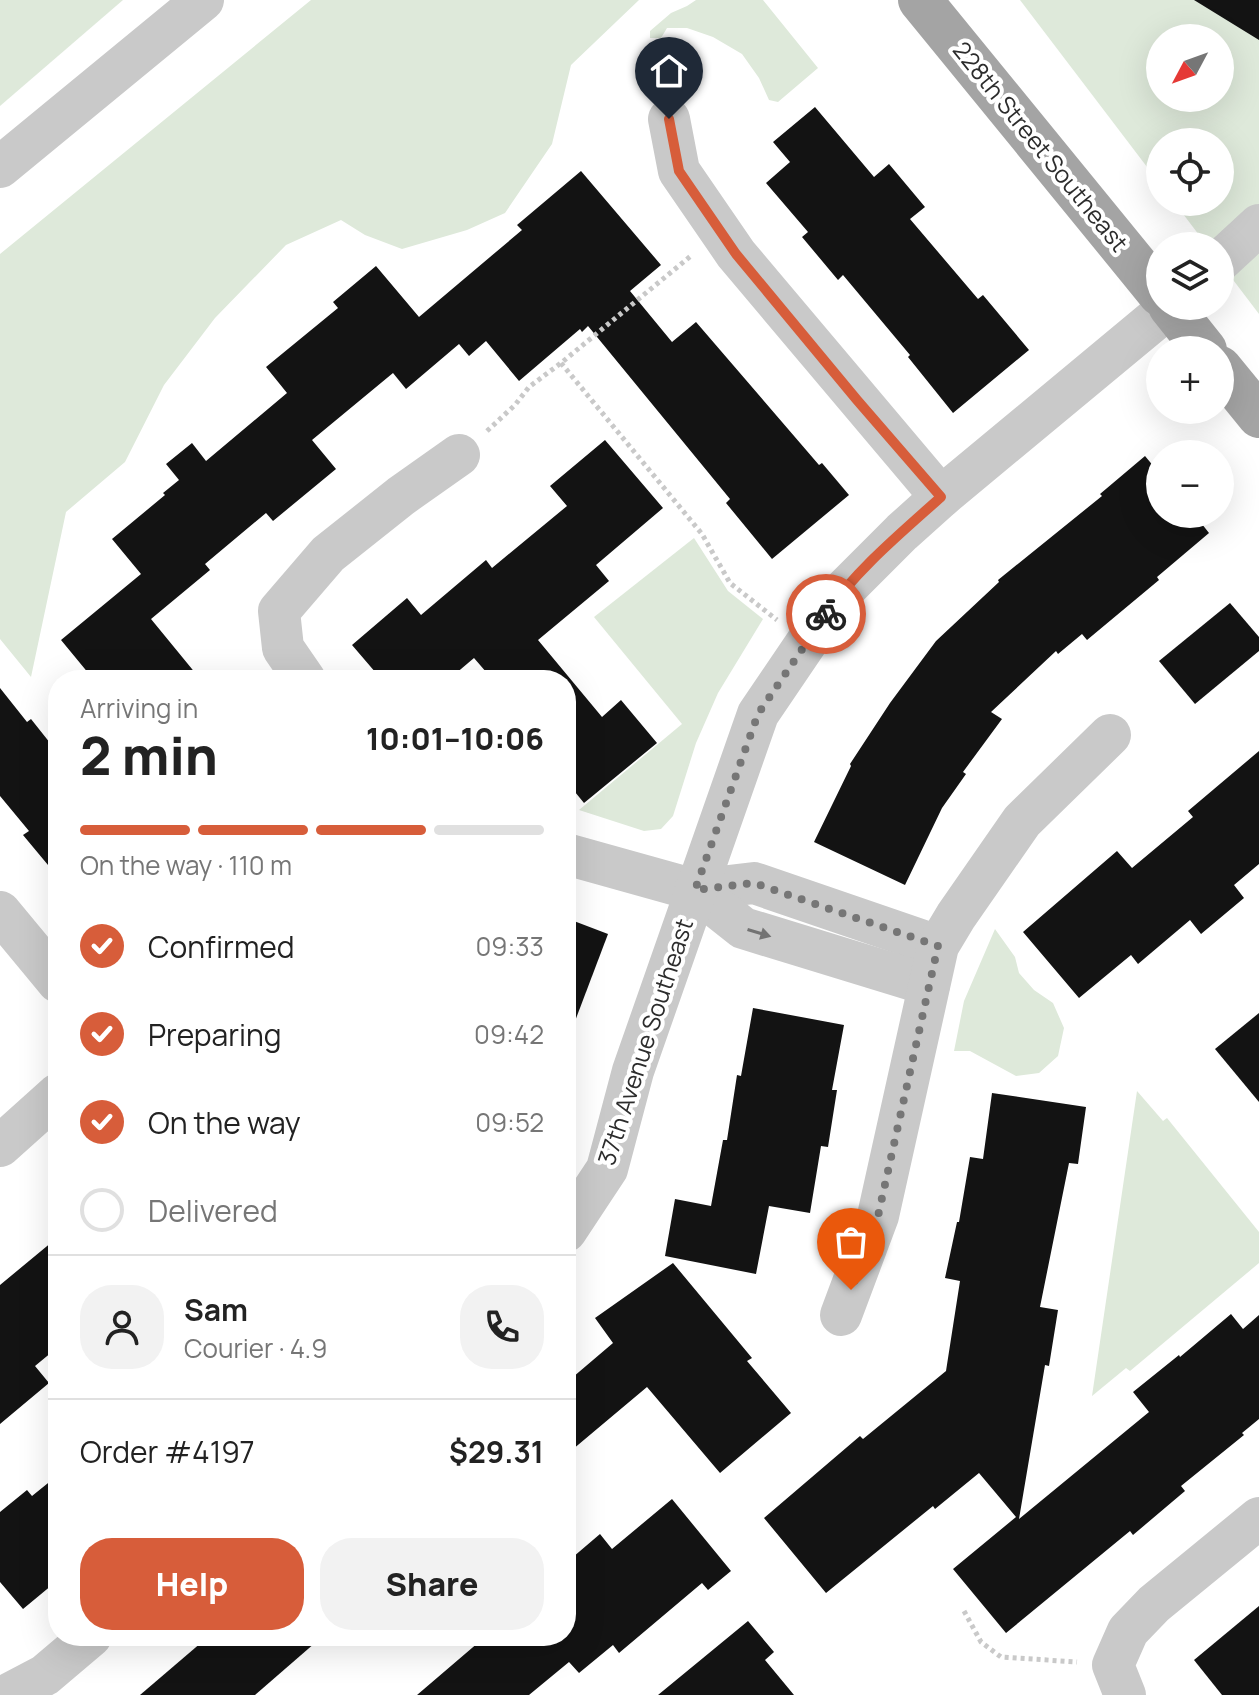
<!DOCTYPE html>
<meta charset="utf-8">
<style>
:root{--surface:#fff;--page:#f2f2f2;--text:#222;--muted:#767676;--line:#e0e0e0;--accent:#d75d3a}
body{margin:0;font-family:Manrope,sans-serif;background:var(--page);color:var(--text);height:100vh;display:flex;flex-direction:column;font-size:30px;white-space:nowrap}
*{box-sizing:border-box;margin:0}
p{font-size:26px;color:var(--muted)}
.icon{flex:none;width:44px;height:44px;fill:none;stroke:currentColor;stroke-width:2;stroke-linecap:round;stroke-linejoin:round}
.map{position:relative;flex:1;overflow:hidden}
.panel{position:absolute;left:48px;top:670px;width:528px;height:976px;display:flex;flex-direction:column;background:var(--surface);border-radius:32px;box-shadow:0 8px 32px #0002}
.panel>*{flex:none}
.needle{width:52px;rotate:229deg}
.buttons{position:absolute;left:1146px;top:24px;display:grid;gap:16px}
.buttons a{display:grid;place-items:center;width:88px;height:88px;border-radius:50%;background:var(--surface);box-shadow:0 8px 32px #0002;font-size:40px}
.pin{position:absolute;display:grid;place-items:center;width:68px;height:68px;color:#fff;margin:-82px -34px;border-radius:50% 50% 50% 0;rotate:-45deg;box-shadow:0 0 8px #0007}
.pin .icon{rotate:45deg}
.courier{position:absolute;display:grid;place-items:center;width:80px;height:80px;margin:-40px;border:6px solid #d75d3a;border-radius:50%;background:#fff;color:#222;box-shadow:0 2px 10px #0007}
.headline em{font-style:normal;font-weight:800}
.headline div{display:flex;flex-direction:column-reverse}
.headline{display:flex;align-items:center;justify-content:space-between;height:136px;padding:0 32px}
h1{font-size:52px;font-weight:800;line-height:60px}
.bar{display:grid;grid-template-columns:repeat(4,1fr);gap:12px 8px;align-content:center;height:96px;padding:0 32px}
.bar i{height:10px;border-radius:6px;background:var(--line)}
.bar .active{background:var(--accent)}
.bar p{grid-column:span 4}
.line{display:flex;align-items:center;gap:20px;padding:0 32px;border-top:2px solid var(--line)}
.line div{flex:1}
.round{display:grid;place-items:center;flex:none;width:84px;height:84px;border-radius:32px;background:var(--page)}
ol{padding:0 32px;list-style:none}
li{display:flex;align-items:center;gap:24px;height:88px}
li p{margin-inline-start:auto}
li .icon{padding:8px;border-radius:50%;background:var(--accent);color:#fff;stroke-width:4}
li:last-child{color:var(--muted)}
li i{width:44px;height:44px;border:4px solid var(--line);border-radius:50%}
.cta{display:flex;gap:16px;margin-top:auto;padding:16px 32px}
.cta a{flex:1;height:92px;border-radius:32px;background:var(--accent);color:#fff;font-size:32px;font-weight:800;line-height:92px;text-align:center}
.cta a+a{background:var(--page);color:var(--text)}
.map>svg:first-child{display:block}
.green{fill:#dee9da;fill-rule:evenodd}
.building{fill:#131313}
.lines{fill:none;stroke-linecap:round;stroke-linejoin:round}
.path{stroke:#c9c9c9;stroke-width:5;stroke-dasharray:4 4;stroke-linecap:butt}
.minor{stroke:#c9c9c9;stroke-width:42}
.major{stroke:#a4a4a4;stroke-width:44}
.oneway{fill:#737373}
.done{stroke:#767676;stroke-width:8;stroke-dasharray:0 14.4}
.route{stroke:#d75d3a;stroke-width:10}
.labels{text-anchor:middle;stroke-width:8;stroke-linejoin:round;paint-order:stroke}
.street-label{font-size:24px;fill:#2c2c2c;stroke:#fff}
</style>
<div class="map">
<svg width="1259" height="1695" viewBox="0 0 1259 1695">
<rect width="100%" height="100%" fill="#fff"/>
<g class="green">
<polygon points="0,0 123,0 0,106"/>
<polygon points="311,0 639,0 571,65 552,144 505,213 467,230 402,249 365,235 341,220 286,245 215,318 164,385 125,462 66,512 31,677 0,639 0,254"/>
<polygon points="696,0 763,0 818,68 778,102 769,100 759,78 742,54 713,37 687,28 667,28 661,38 650,38 650,31 671,13 687,6"/>
<path d="M1020 0H1259V314L1174 202H1220V142H1160V184ZM1160 38H1220V98H1160Z"/>
<polygon points="694,538 728,591 763,619 718,693 696,743 673,816 661,829 644,831 579,810 682,724 594,617"/>
<polygon points="995,929 1015,957 1019,973 1034,990 1053,1003 1064,1028 1058,1056 1039,1073 1016,1076 970,1051 954,1051 964,1001"/>
<polygon points="1137,1091 1163,1121 1167,1118 1259,1232 1259,1263 1130,1371 1126,1368 1092,1396"/>
</g>
<g class="building">
<polygon points="1194,0 1259,0 1259,40"/>
<polygon points="815,107 874,177 889,164 925,207 910,219 978,299 983,295 1029,350 953,413 908,357 910,355 843,275 838,280 802,237 808,232 766,183 790,162 773,142"/>
<polygon points="581,171 661,265 630,291 672,342 696,322 819,465 822,463 849,495 772,559 726,503 730,499 588,326 582,332 580,329 519,381 486,341 469,356 459,344 406,389 393,373 312,440 336,469 273,521 266,513 205,564 210,570 151,619 201,680 94,680 61,640 141,574 112,539 165,495 163,493 179,480 166,464 192,443 206,461 287,393 266,367 338,308 333,302 376,266 419,317 522,230 517,225"/>
<polygon points="605,440 663,508 596,565 609,581 538,640 602,717 621,700 657,743 584,803 566,781 566,680 493,680 474,658 448,680 382,680 352,645 407,598 421,615 486,560 492,568 567,506 550,486"/>
<polygon points="1145,456 1160,474 1160,514 1194,514 1209,533 1157,577 1159,580 1087,640 1082,634 1058,654 1056,651 991,712 1002,719 963,772 966,774 942,808 905,885 814,842 851,766 850,764 890,703 936,641 999,582 998,580 1102,496 1100,494"/>
<polygon points="1230,603 1259,637 1259,651 1195,704 1159,661"/>
<polygon points="0,688 27,722 31,719 58,753 58,877 23,835 29,831 0,796"/>
<polygon points="1259,751 1259,864 1234,885 1244,898 1201,934 1190,920 1138,964 1131,955 1079,998 1023,932 1117,851 1132,868 1193,817 1188,811"/>
<polygon points="566,918 608,934 569,1037 566,1037"/>
<polygon points="753,1008 844,1025 832,1090 837,1090 828,1147 821,1146 810,1213 769,1206 756,1274 665,1256 675,1199 711,1206 723,1140 727,1140 737,1075 741,1076"/>
<polygon points="1259,1013 1259,1102 1215,1049"/>
<polygon points="992,1093 1086,1107 1078,1164 1069,1163 1040,1307 1058,1310 1049,1366 1045,1365 1019,1519 1149,1412 1133,1392 1179,1355 1180,1357 1231,1314 1243,1329 1259,1315 1259,1419 1242,1433 1244,1435 1181,1486 1185,1491 1133,1535 1130,1531 1006,1633 953,1569 1016,1517 979,1473 935,1509 933,1506 826,1593 764,1518 860,1436 863,1439 946,1371 960,1281 945,1278 957,1222 959,1222 970,1157 983,1159"/>
<polygon points="58,1237 58,1347 35,1366 49,1383 0,1424 0,1285"/>
<polygon points="673,1263 752,1358 747,1361 791,1413 720,1473 647,1387 566,1455 566,1383 613,1343 595,1318"/>
<polygon points="58,1475 58,1580 23,1609 0,1582 0,1512 27,1490 32,1496"/>
<polygon points="672,1499 731,1571 708,1590 702,1583 619,1653 613,1645 579,1673 569,1662 529,1695 417,1695 486,1636 566,1636 566,1563 600,1534 612,1549"/>
<polygon points="1259,1606 1259,1695 1222,1695 1194,1660"/>
<polygon points="748,1621 774,1652 765,1660 794,1695 658,1695"/>
<polygon points="209,1636 323,1636 255,1695 140,1695"/>
</g>
<g class="lines">
<g class="path">
<polyline points="561,363 702,534 730,583 777,620"/>
<polyline points="487,431 515,405 529,387 561,363 692,255"/>
<polyline points="964,1611 981,1642 1001,1657 1077,1662"/>
</g>
<g class="minor">
<polyline points="669,119 679,171 736,254 941,497"/>
<polyline points="0,167 203,0"/>
<polyline points="1220,261 1259,225"/>
<polyline points="305,680 283,648 279,611 328,554 401,496 459,455"/>
<polyline points="566,854 695,890 754,883 938,946"/>
<polyline points="695,890 743,928 929,985"/>
<polyline points="0,912 58,982"/>
<polyline points="0,1146 58,1094"/>
<polyline points="566,1231 607,1169 633,1071 758,714 838,596 902,532 941,497 1171,306"/>
<polyline points="841,1315 878,1216 938,946 956,916 1022,821 1110,735"/>
<polyline points="7,1695 45,1675 91,1636"/>
<polyline points="1125,1695 1113,1665 1128,1631 1154,1604 1259,1518"/>
</g>
<g class="major">
<polyline points="920,0 1160,294"/>
<polyline points="1170,306 1205,350"/>
<polyline points="1220,368 1259,416"/>
</g>
</g>
<defs><path id="oneway-solid" d="M-6-.8H1V-3.2L6.5 0L1 3.2V.8H-6Z" transform="scale(2)"/></defs>
<use class="oneway" href="#oneway-solid" transform="translate(759 933) rotate(17)"/>
<g class="lines">
<polyline class="done" points="826,614 758,714 695,890 754,883 938,946 878,1216 851,1290"/>
<path class="route" d="M669 119 679 171 736 254 857 400 941 497C902 532 855 571 826 614"/>
</g>
<g class="labels">
<g class="street-label">
<text transform="translate(1040 147) rotate(51)" y="8">228th Street Southeast</text>
<text transform="translate(646 1042) rotate(-72)" y="8">37th Avenue Southeast</text>
</g>
</g>
</svg>
<div class="buttons">
<a><svg class="needle" viewBox="-14 -14 28 28"><path d="M0-13l5 13h-10z" fill="#e53935"/><path d="M0 13l5-13h-10z" fill="#767676"/></svg></a>
<a><svg class="icon" aria-label="locate" viewBox="0 0 24 24"><circle cx="12" cy="12" r="6"/><path d="M12 2v4M12 18v4M2 12h4M18 12h4"/></svg></a>
<a><svg class="icon" aria-label="layers" viewBox="0 0 24 24"><path d="M12 4l9 5-9 5-9-5zM3 14l9 5 9-5"/></svg></a>
<a>+</a>
<a>−</a>
</div>
<div class="pin" style="left:851px;top:1290px;background:#ea580c"><svg class="icon" aria-label="bag" viewBox="0 0 24 24"><path d="M5 8h14l-1 12H6zM9 8a3 3 0 0 1 6 0"/></svg></div>
<div class="pin" style="left:669px;top:119px;background:#1f2937"><svg class="icon" aria-label="home" viewBox="0 0 24 24"><path d="M3 11l9-7 9 7M6 9v11h12V9"/></svg></div>
<div class="courier" style="left:826px;top:614px"><svg class="icon" aria-label="bike" viewBox="0 0 24 24"><circle cx="6" cy="16" r="4"/><circle cx="18" cy="16" r="4"/><path d="M6 16l4-8h5l3 8M10 8l3 8H6M13 5h3"/></svg></div>
<section class="panel">
<div class="headline"><div><h1>2 min</h1><p>Arriving in</p></div><em>10:01–10:06</em></div>
<div class="bar"><i class="active"></i><i class="active"></i><i class="active"></i><i></i><p>On the way · 110 m</p></div>
<ol>
<li><svg class="icon" aria-label="check" viewBox="0 0 24 24"><path d="M5 12l5 5 9-10"/></svg>Confirmed<p>09:33</p></li>
<li><svg class="icon" aria-label="check" viewBox="0 0 24 24"><path d="M5 12l5 5 9-10"/></svg>Preparing<p>09:42</p></li>
<li><svg class="icon" aria-label="check" viewBox="0 0 24 24"><path d="M5 12l5 5 9-10"/></svg>On the way<p>09:52</p></li>
<li><i></i>Delivered</li>
</ol>
<div class="line" style="height:144px"><a class="round"><svg class="icon" aria-label="person" viewBox="0 0 24 24"><circle cx="12" cy="8" r="4"/><path d="M4 21q1-7 8-7t8 7"/></svg></a><div><b>Sam</b><p>Courier · 4.9</p></div><a class="round"><svg class="icon" aria-label="phone" viewBox="0 0 24 24"><path d="M5 4h4l2 5-3 2q2 4 5 5l2-3 5 2v4C11 20 4 13 5 4z"/></svg></a></div>
<div class="line" style="height:104px"><div>Order #4197</div><b>$29.31</b></div>
<div class="cta"><a>Help</a><a>Share</a></div>
</section>
</div>
